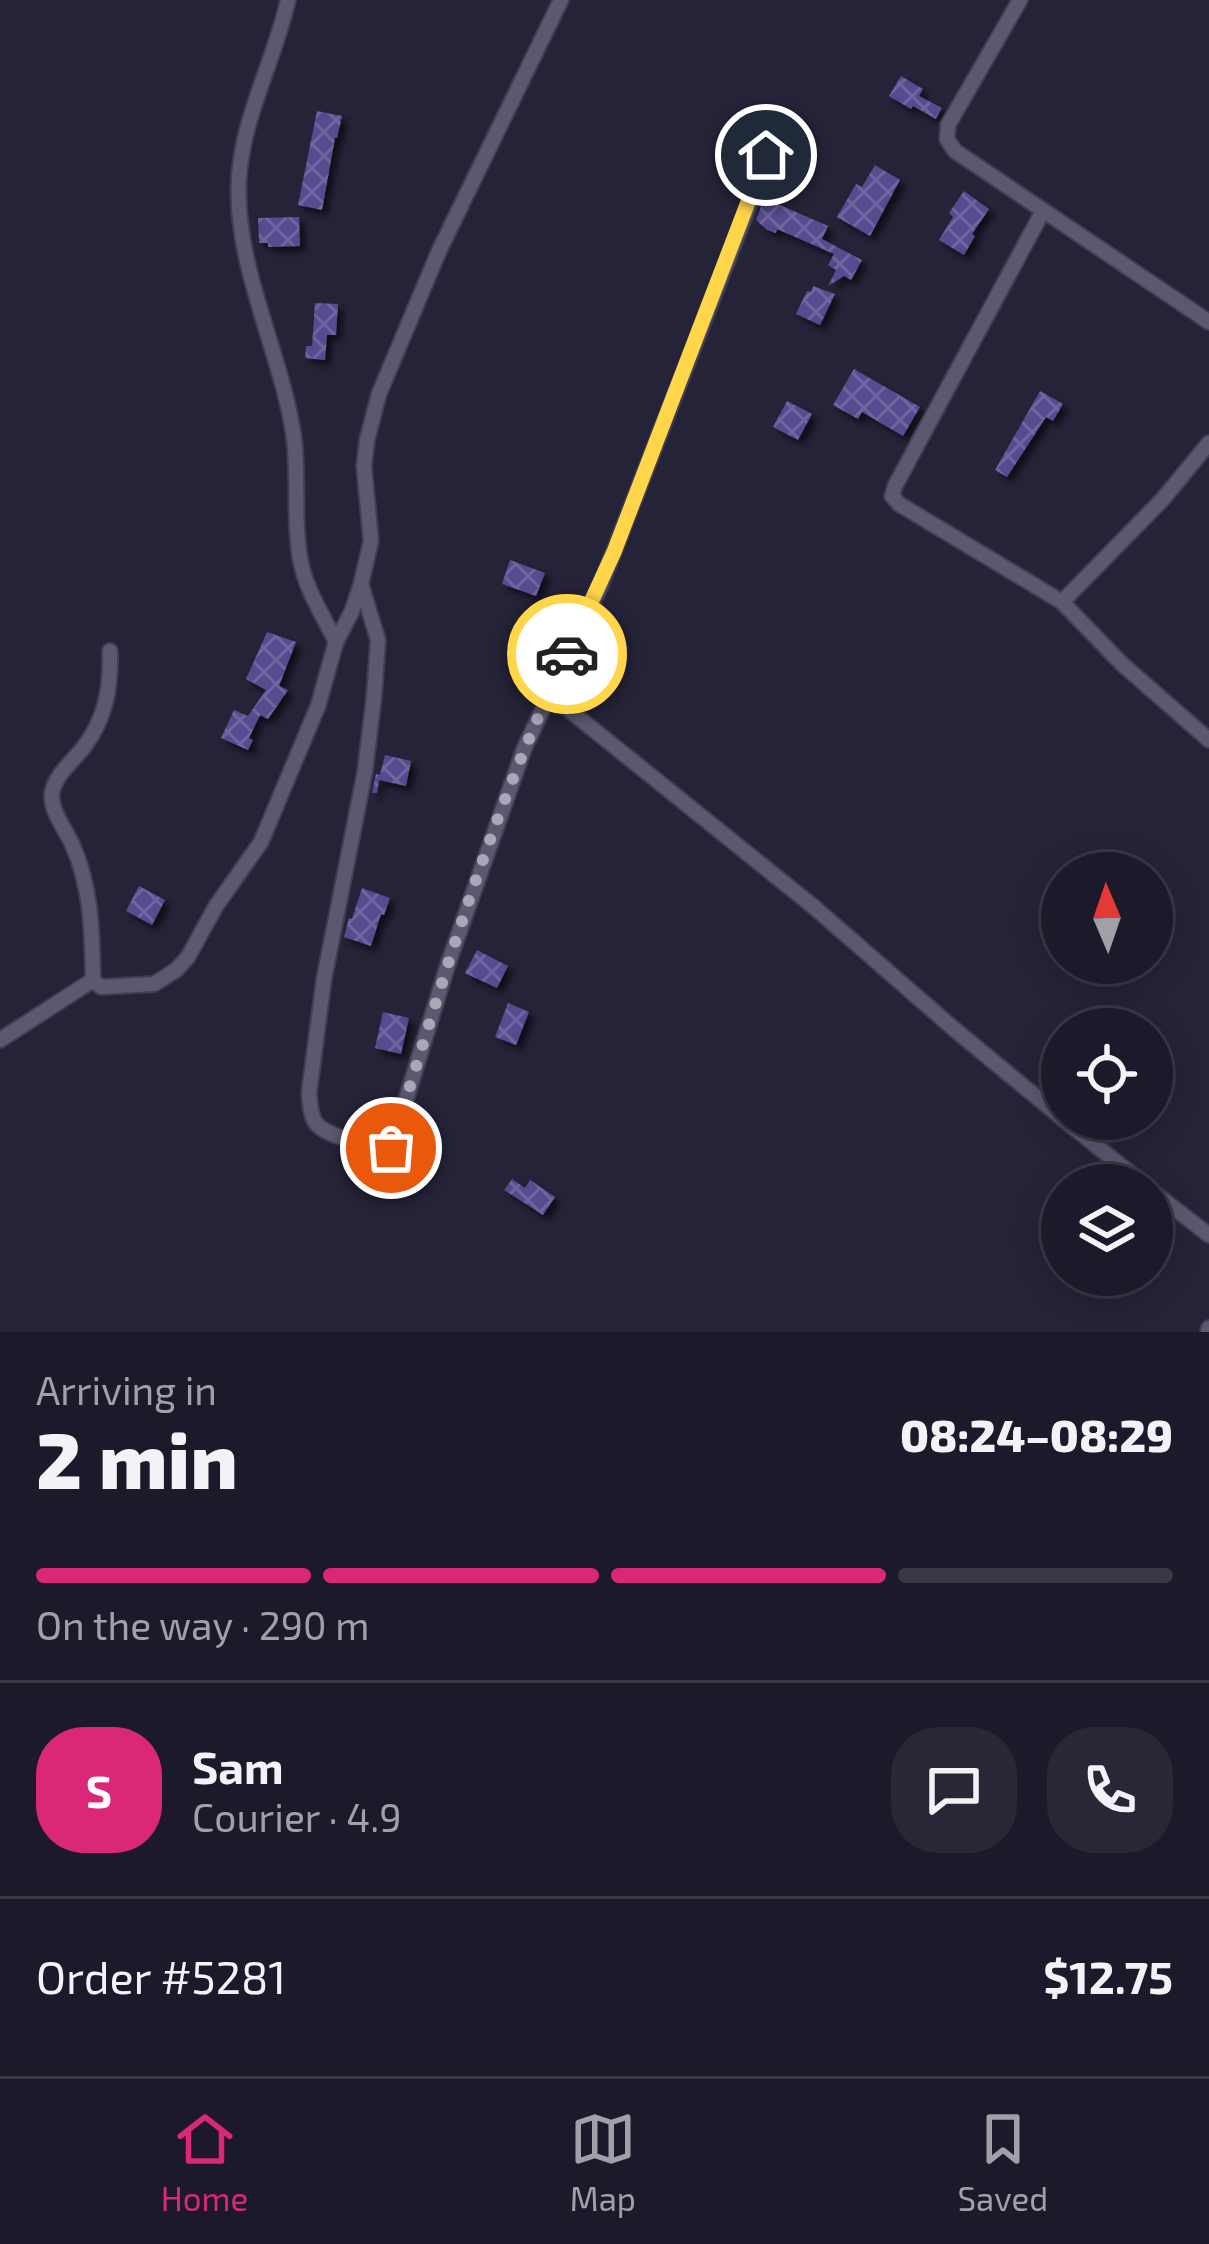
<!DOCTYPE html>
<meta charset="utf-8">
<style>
:root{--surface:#1c1a2a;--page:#292736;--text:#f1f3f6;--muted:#a0a1a8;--line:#3a3847;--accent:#db2777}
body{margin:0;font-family:"Exo 2",sans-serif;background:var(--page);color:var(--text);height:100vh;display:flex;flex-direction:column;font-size:45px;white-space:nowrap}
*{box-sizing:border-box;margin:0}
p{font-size:39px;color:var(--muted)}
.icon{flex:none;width:66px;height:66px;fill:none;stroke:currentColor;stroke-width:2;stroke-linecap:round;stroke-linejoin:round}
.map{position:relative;height:1332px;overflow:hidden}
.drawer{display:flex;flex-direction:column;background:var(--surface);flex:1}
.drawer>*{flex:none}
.needle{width:78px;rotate:358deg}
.controls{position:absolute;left:1041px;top:852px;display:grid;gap:24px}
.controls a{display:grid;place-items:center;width:132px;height:132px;border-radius:50%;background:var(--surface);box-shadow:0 6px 30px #0003,0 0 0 3px var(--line);font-size:60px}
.pin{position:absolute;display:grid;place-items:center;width:102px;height:102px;color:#fff;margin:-51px;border:6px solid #fff;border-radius:50%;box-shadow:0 3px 12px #0007}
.courier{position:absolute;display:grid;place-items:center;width:120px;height:120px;margin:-60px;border:9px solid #ffd54a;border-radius:50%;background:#fff;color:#222;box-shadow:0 3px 15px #0007}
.head em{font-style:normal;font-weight:800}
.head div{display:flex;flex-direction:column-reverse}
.head{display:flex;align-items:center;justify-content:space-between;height:204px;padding:0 36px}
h1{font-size:78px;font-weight:800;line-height:90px}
.bar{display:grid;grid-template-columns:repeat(4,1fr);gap:18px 12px;align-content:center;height:144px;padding:0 36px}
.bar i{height:15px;border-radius:9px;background:var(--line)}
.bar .current{background:var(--accent)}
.bar p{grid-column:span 4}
.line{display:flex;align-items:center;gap:30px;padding:0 36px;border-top:3px solid var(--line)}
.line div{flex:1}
.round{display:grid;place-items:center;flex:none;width:126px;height:126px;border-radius:48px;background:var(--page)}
.menu{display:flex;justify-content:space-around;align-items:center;height:168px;border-top:3px solid var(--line);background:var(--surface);font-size:33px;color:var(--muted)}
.menu a{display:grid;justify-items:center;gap:6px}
.menu .current{color:var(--accent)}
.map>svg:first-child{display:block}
.building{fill:url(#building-cross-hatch);filter:url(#shadow)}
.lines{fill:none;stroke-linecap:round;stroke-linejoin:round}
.minor-casing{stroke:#403e50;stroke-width:18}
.minor{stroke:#5b5971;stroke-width:14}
.done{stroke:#a9a8b8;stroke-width:12;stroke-dasharray:0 21.6}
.route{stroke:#ffd54a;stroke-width:15}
</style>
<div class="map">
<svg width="1209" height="1332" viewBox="0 0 1209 1332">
<defs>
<pattern id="building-cross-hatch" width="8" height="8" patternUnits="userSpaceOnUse" patternTransform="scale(3)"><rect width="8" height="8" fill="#564b8f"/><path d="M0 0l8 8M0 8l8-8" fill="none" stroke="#6f65a0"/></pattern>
<filter id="shadow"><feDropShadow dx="5.5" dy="5.5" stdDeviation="3" flood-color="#0009"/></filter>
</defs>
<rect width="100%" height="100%" fill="#252338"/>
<g class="building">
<polygon points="901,76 923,89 919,96 942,108 936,119 913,106 911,109 889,96"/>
<polygon points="317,111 342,116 337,138 335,138 322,210 298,205"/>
<polygon points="875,165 900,180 870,236 837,217 856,184 862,187"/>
<polygon points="964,191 989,209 972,234 975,236 964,255 939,240 953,217 949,213"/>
<polygon points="764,198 828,226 822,239 862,260 851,280 844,276 828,286 836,270 828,265 834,254 777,229 776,233 767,230 756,220"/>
<polygon points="299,217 300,246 268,247 268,243 259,243 258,218"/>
<polygon points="813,286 835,294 820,325 796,314 807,291 811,292"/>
<polygon points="315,303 338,304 336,335 327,335 325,360 305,358 306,346 312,346"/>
<polygon points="854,369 920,407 903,436 862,412 858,419 833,405"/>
<polygon points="1040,391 1063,404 1053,421 1046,417 1007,477 995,470"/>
<polygon points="787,401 812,414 798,440 773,427"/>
<polygon points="510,560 545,573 536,596 502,584"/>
<polygon points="267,632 296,642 279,686 288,690 268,719 260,715 249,738 253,740 248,750 221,738 234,710 248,716 266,690 246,679"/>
<polygon points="385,755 411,761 406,786 379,780 377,793 372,793 376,774 380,775"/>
<polygon points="139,886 165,900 152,925 126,911"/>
<polygon points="362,888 390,898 384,915 381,914 371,946 344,937 349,918 352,919"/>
<polygon points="477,950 508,966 497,988 465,973"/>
<polygon points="508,1003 529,1012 516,1045 495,1037"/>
<polygon points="383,1012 409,1018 401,1054 375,1048"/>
<polygon points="512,1179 525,1188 530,1180 555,1197 543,1215 504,1190"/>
</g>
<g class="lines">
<defs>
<g id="minor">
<path d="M288 0C275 59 243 116 239 177 233 264 282 353 294 438 299 478 293 519 300 558 305 589 323 615 336 642"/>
<polyline points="1020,0 948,125 947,139 955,151 1209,322"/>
<polyline points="1043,211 895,486 892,496 899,504 1062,602 1122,664 1209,740"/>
<polyline points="361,584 371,541 364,466 367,440 379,394 439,251 561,0"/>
<polyline points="1062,602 1163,499 1209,443"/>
<path d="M110 651C111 687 106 718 84 747 73 761 55 775 52 793 50 811 65 828 72 844 92 888 92 932 93 980L101 987 154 984 176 970 188 957 216 906 261 842 318 706 336 642 352 611 361 584 378 640 374 697 365 771 324 979 309 1093C310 1102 310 1114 315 1122 326 1139 371 1143 391 1148L448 964 524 749 600 587 758 182 775 128"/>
<polyline points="548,693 814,907 954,1029 1062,1118"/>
<polyline points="0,1040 93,980"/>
<polyline points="1063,1119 1145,1185"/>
<polyline points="1152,1191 1209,1235"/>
<polyline points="1208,1332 1209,1328"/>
</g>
</defs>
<use href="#minor" class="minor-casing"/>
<use href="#minor" class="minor"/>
</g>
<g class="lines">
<path class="done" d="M391 1148C442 983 492 809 567 654"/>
<polyline class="route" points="567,654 614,552 766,155"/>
</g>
</svg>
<div class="controls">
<a><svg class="needle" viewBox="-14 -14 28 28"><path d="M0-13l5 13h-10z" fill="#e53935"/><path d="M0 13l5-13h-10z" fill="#a0a1a8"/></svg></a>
<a><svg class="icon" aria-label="locate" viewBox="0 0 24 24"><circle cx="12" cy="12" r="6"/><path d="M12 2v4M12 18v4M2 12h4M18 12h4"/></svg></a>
<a><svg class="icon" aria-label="layers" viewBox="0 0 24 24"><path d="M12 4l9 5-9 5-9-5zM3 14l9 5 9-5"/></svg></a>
</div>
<div class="pin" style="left:391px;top:1148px;background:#ea580c"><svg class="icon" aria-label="bag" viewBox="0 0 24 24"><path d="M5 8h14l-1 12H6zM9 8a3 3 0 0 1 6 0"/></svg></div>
<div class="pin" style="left:766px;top:155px;background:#1f2937"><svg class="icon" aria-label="home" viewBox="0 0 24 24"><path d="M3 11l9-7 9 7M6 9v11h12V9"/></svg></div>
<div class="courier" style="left:567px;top:654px"><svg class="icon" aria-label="car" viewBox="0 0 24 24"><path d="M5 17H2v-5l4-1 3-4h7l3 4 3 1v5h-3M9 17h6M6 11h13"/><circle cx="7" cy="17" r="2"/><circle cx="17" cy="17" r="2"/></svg></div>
</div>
<section class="drawer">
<div class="head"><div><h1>2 min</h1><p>Arriving in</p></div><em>08:24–08:29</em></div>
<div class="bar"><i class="current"></i><i class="current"></i><i class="current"></i><i></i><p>On the way · 290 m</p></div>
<div class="line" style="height:216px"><b class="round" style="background:var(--accent);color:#fff">S</b><div><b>Sam</b><p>Courier · 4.9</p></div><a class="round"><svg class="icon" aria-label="chat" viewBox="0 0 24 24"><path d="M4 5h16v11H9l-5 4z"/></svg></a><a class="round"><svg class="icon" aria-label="phone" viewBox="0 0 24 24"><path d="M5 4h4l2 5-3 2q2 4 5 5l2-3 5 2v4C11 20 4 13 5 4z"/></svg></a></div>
<div class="line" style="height:156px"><div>Order #5281</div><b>$12.75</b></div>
</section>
<nav class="menu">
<a class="current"><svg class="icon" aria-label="home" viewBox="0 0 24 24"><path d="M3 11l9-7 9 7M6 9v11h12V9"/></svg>Home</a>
<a><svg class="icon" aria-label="map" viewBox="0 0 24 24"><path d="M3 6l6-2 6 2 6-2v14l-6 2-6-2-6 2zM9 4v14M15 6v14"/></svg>Map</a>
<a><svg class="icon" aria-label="saved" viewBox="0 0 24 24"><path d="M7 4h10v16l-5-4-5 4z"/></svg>Saved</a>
</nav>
